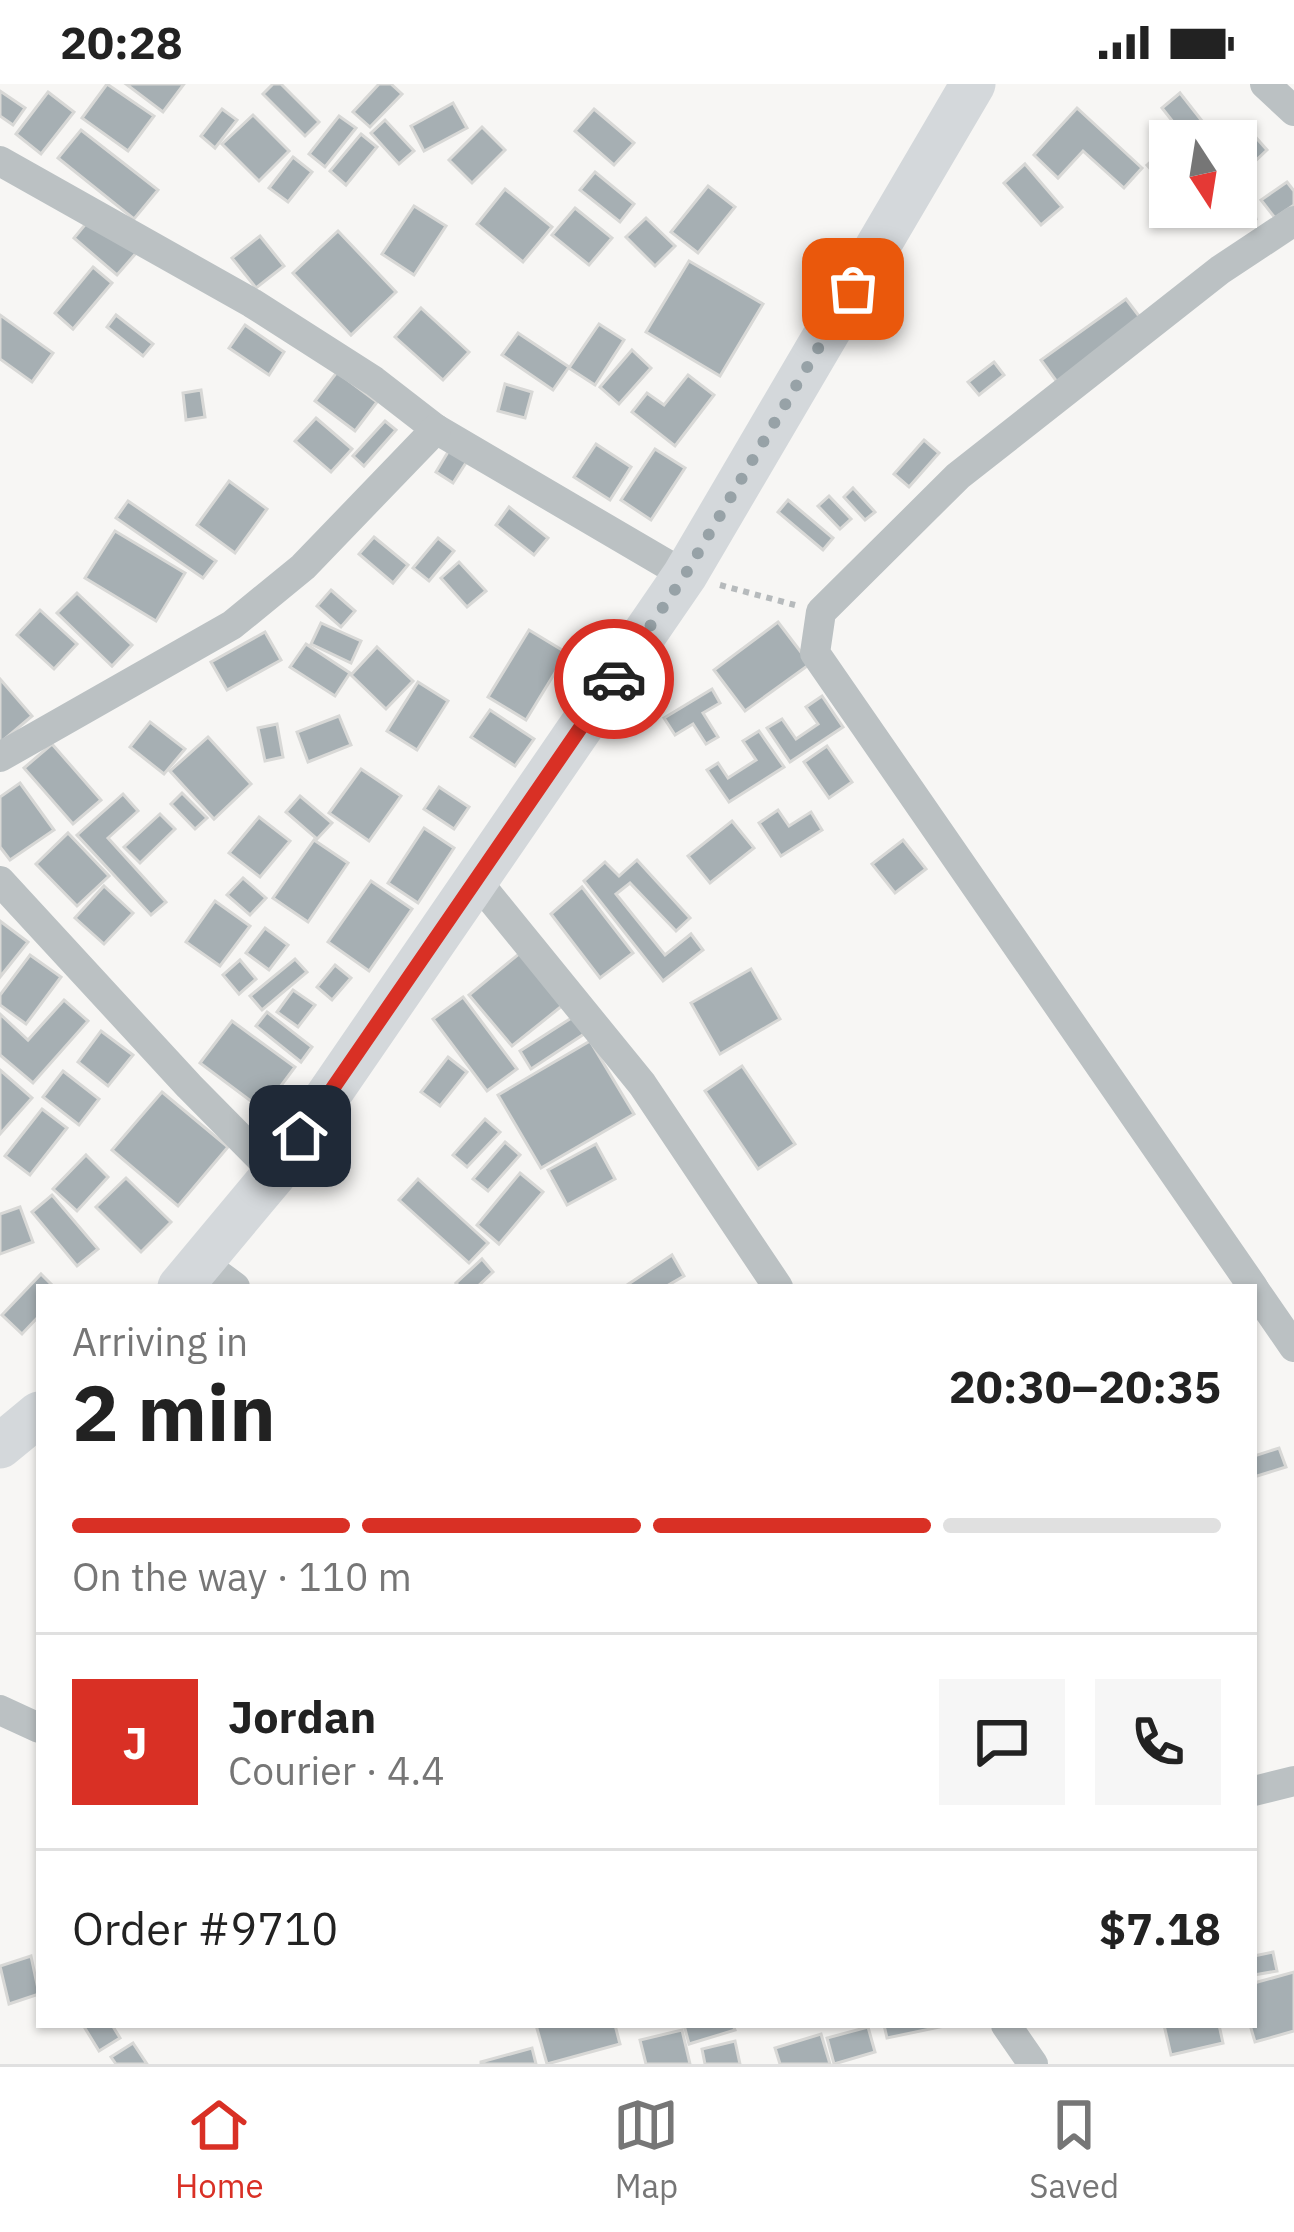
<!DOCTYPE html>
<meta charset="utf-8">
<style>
:root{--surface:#fff;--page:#f6f6f6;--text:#222;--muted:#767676;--line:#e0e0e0;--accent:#d93025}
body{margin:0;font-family:"IBM Plex Sans",sans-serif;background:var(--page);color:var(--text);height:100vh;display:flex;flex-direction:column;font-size:45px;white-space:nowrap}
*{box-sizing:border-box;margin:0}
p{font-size:39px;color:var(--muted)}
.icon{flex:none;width:66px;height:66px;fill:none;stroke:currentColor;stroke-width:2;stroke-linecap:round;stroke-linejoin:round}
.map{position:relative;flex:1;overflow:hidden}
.side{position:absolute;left:36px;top:1200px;width:1221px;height:744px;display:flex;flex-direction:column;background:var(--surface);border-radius:0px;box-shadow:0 3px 9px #0004}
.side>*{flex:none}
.needle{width:78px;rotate:168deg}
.buttons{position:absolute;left:1149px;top:36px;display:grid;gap:24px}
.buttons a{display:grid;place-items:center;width:108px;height:108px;border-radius:0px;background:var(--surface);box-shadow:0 3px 9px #0004;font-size:60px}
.pin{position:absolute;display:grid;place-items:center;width:102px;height:102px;color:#fff;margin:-51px;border-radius:24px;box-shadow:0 6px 18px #0006}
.courier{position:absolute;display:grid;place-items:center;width:120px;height:120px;margin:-60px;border:9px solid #d93025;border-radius:50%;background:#fff;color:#222;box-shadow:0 3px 15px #0007}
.summary em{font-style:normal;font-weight:800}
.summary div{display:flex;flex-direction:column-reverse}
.summary{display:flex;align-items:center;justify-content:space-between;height:204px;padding:0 36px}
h1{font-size:78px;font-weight:800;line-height:90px}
.bar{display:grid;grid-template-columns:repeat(4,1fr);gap:18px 12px;align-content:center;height:144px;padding:0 36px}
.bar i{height:15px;border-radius:9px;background:var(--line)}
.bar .selected{background:var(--accent)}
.bar p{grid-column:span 4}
.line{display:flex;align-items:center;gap:30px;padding:0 36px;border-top:3px solid var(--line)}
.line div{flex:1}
.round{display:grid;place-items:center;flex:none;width:126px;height:126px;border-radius:0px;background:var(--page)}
.status{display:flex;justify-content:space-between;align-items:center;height:84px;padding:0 60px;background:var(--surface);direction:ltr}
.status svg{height:33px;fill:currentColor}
.tabs{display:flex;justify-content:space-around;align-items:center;height:168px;border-top:3px solid var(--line);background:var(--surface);font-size:33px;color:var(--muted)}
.tabs a{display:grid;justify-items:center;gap:6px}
.tabs .selected{color:var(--accent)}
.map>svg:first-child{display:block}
.building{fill:#a6afb3;stroke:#d8d8d6;stroke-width:3}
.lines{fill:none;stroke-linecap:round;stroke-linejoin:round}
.path{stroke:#b6babc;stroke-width:6;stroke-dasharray:6 6;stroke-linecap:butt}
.minor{stroke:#bbc1c3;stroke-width:30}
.secondary{stroke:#d4d8db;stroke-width:45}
.done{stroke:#97a2a7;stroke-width:12;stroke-dasharray:0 21.6}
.route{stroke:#d93025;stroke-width:15}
</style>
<div class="status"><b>20:28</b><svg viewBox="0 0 49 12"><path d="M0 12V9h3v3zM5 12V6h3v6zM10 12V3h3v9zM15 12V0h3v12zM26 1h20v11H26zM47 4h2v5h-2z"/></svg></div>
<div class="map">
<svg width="1294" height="1980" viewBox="0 0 1294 1980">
<rect width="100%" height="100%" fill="#f7f6f4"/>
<g class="building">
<polygon points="107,0 154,32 128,67 82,34"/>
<polygon points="126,0 184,0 163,28"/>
<polygon points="273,0 281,0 319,38 305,52 263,10"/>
<polygon points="379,0 391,0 402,10 370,43 353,28"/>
<polygon points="0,7 25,24 13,41 0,32"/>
<polygon points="48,8 74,28 41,70 16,50"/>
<polygon points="1180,9 1213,51 1205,57 1188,57 1162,24"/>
<polygon points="453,19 467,44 424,67 411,42"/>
<polygon points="1077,24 1142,84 1124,104 1083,67 1058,94 1034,71"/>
<polygon points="222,25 237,36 215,64 201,52"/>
<polygon points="594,25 634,59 614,81 575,47"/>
<polygon points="253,31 289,67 259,97 222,60"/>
<polygon points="339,32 356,44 325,83 309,70"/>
<polygon points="385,36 414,67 399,80 371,49"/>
<polygon points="482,43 505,66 472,99 449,76"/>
<polygon points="81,46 158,106 134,135 58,74"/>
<polygon points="1251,48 1267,66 1236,95 1236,61"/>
<polygon points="361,50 377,63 346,101 330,87"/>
<polygon points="1167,63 1170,67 1170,107 1147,81"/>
<polygon points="293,73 312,88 288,118 269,104"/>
<polygon points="1025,80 1062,123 1041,141 1004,99"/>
<polygon points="595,88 634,120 620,138 580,106"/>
<polygon points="1287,98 1294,107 1294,121 1275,134 1261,116"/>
<polygon points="708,102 735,123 698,169 671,148"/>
<polygon points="1247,102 1256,135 1232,141 1227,123 1236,123 1236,105"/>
<polygon points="505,105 552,143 523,178 477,140"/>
<polygon points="414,122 446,142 414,191 382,170"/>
<polygon points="575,124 612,154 589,181 552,151"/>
<polygon points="93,131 137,168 117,191 74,154"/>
<polygon points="646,134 675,162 655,182 626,153"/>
<polygon points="338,147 396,208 351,251 293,189"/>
<polygon points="260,152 284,182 256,204 232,174"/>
<polygon points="689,177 763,220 720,292 646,248"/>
<polygon points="93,183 112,199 73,245 55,229"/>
<polygon points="1126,215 1142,236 1057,298 1041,276"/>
<polygon points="421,224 469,268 443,296 395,253"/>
<polygon points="0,231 53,269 32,298 0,275"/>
<polygon points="116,231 153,260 143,272 107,243"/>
<polygon points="599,240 624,256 595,301 569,284"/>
<polygon points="245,241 284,268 269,291 229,264"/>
<polygon points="518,249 569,283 553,306 502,271"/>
<polygon points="632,266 651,284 619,320 600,303"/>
<polygon points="994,278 1004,291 979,311 968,298"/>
<polygon points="337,288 377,318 355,347 315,317"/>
<polygon points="688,291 714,311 675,362 632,328 647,309 664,321"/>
<polygon points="505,300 532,308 525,334 498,327"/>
<polygon points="201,306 205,333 186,336 183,309"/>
<polygon points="316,334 352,365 331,388 295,357"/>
<polygon points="385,337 396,346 364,382 353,372"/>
<polygon points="924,356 939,369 909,403 894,390"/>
<polygon points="596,360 631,383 610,416 574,393"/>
<polygon points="451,363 469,374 453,399 436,388"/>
<polygon points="655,365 685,384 651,436 621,416"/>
<polygon points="229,397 267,425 235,469 197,441"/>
<polygon points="853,404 875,428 865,436 844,413"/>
<polygon points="829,412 851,435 840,445 818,422"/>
<polygon points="788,416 833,454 823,466 778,428"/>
<polygon points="128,417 216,477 203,494 116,434"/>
<polygon points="509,423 548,454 534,471 496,441"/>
<polygon points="115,447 185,489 156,537 85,494"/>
<polygon points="374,453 408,481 393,499 359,470"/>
<polygon points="438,454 454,467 429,497 413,484"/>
<polygon points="459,478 486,507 467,523 441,494"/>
<polygon points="331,506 355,527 341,543 317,522"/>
<polygon points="77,509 132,561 112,582 57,529"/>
<polygon points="40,526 77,560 54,585 17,551"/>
<polygon points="778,538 810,580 745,627 714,586"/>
<polygon points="321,539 361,557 351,579 311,560"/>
<polygon points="529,546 567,569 526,636 488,613"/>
<polygon points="265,548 281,576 227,606 211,578"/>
<polygon points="306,560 350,589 335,612 290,583"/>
<polygon points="377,563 413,597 386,625 351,591"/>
<polygon points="0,595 32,632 0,659"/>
<polygon points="418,598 448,617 417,666 387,647"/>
<polygon points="712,605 720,619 703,629 718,653 706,660 693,640 675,651 664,634"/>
<polygon points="822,612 843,643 790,678 767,644 782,635 796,655 818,640 806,623"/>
<polygon points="490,626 534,655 515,682 471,653"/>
<polygon points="339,632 351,661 308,678 297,648"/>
<polygon points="150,638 185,665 164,690 130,663"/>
<polygon points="277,640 283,673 265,677 258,644"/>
<polygon points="759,647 784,683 729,718 707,686 718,679 728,694 756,676 743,657"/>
<polygon points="208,653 251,700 214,735 170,687"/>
<polygon points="52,660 101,716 73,740 24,684"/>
<polygon points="827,662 852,698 829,714 804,678"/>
<polygon points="361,685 401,712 369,757 329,729"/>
<polygon points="20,699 54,746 10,776 0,763 0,713"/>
<polygon points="439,703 469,723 454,745 424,725"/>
<polygon points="182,709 207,734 195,745 171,720"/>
<polygon points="123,710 138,727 108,754 166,818 151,831 77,751"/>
<polygon points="300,712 332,739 317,755 286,728"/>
<polygon points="778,726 789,742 811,728 822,746 781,772 759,739"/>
<polygon points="160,730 175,745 140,779 124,763"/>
<polygon points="259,733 290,757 260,793 229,769"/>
<polygon points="732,737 754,764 710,799 688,772"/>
<polygon points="424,744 454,764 418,819 388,799"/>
<polygon points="68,749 109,792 77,822 36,780"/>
<polygon points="314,756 348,779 308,838 273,814"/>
<polygon points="903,756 926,785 895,809 872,780"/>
<polygon points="637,776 690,834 676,847 630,799 616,810 665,871 691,850 703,866 663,897 584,797 605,778 619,792"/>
<polygon points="243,794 266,814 250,831 227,811"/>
<polygon points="371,797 412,825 369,887 328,858"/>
<polygon points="104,802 133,829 104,860 75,834"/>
<polygon points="582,803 633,869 600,894 551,830"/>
<polygon points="215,817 250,842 220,882 186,858"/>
<polygon points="0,837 28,858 0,893"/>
<polygon points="265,844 288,861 269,886 246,869"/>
<polygon points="520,869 563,921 512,962 469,911"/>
<polygon points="30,871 61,893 26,940 0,921 0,911"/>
<polygon points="295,875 307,888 262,926 250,912"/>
<polygon points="240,876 256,895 239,910 223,891"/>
<polygon points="335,881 351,894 332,916 317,903"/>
<polygon points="751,885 780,935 720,970 691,919"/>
<polygon points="293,906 315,921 298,943 277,928"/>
<polygon points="463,913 517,985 487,1007 433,935"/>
<polygon points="64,916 88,937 33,999 0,971 0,930 28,956"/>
<polygon points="267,928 312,963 301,978 256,942"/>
<polygon points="573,933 584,950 531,985 520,967"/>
<polygon points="232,937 295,983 263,1026 200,979"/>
<polygon points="101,947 133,971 108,1002 78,978"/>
<polygon points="590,957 634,1030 541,1084 498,1011"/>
<polygon points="448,973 467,988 440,1022 421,1008"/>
<polygon points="742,982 795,1060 758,1085 705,1007"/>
<polygon points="0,986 32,1014 0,1050"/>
<polygon points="63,987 99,1015 79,1041 43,1013"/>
<polygon points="162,1008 228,1063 178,1122 112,1066"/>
<polygon points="42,1025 67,1044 30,1091 5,1072"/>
<polygon points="485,1035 500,1048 467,1083 453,1071"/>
<polygon points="505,1058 520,1071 488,1107 473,1095"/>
<polygon points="596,1060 615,1095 567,1121 548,1086"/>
<polygon points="86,1071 108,1093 77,1127 53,1105"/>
<polygon points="520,1089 543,1108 499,1160 477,1141"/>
<polygon points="126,1094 171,1138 141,1168 96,1123"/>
<polygon points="418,1095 488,1159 469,1179 399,1116"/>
<polygon points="52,1111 98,1165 77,1182 32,1128"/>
<polygon points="20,1123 33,1158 0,1170 0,1130"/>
<polygon points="672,1171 684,1192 665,1203 624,1203"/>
<polygon points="482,1175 493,1188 477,1203 460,1203 456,1199"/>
<polygon points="41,1190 54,1203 39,1203 39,1232 22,1250 2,1231"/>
<polygon points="1279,1364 1286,1383 1254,1393 1254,1372"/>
<polygon points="1273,1868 1277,1887 1254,1891 1254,1872"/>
<polygon points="31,1872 39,1910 9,1920 0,1882"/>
<polygon points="1294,1888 1294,1947 1255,1958 1250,1941 1254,1941 1254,1899"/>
<polygon points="83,1941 112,1941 120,1954 99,1967"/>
<polygon points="536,1941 615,1941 620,1960 547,1980"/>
<polygon points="684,1941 733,1941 735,1946 689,1960"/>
<polygon points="884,1941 949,1941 887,1954"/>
<polygon points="1164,1941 1219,1941 1223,1959 1171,1971"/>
<polygon points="868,1943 875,1968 834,1980 827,1954"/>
<polygon points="682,1946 690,1980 646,1980 640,1956"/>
<polygon points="821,1950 830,1980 780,1980 775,1964"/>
<polygon points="735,1957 740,1980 705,1980 702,1965"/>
<polygon points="133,1959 147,1980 116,1980 111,1973"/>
<polygon points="532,1964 536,1980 481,1980 481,1978"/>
</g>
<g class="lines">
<polyline class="path" points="720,501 795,521"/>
<g class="minor">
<polyline points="1265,0 1294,27"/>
<polyline points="0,77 252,219 374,297 436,345 685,491"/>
<polyline points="0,673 232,541 303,483 436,345"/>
<polyline points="476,796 642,1000 778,1203"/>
<polyline points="0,797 189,1002 275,1089"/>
<polyline points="201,1178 235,1203"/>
<polyline points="1253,1203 815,569 821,528 958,392 1220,186 1294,137"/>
<polyline points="1254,1205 1294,1263"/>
<polyline points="0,1626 39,1644"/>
<polyline points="1254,1707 1294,1697"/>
<polyline points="1006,1941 1033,1980"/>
</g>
<g class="secondary">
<polyline points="180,1203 275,1089 685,491 973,0"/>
<polyline points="0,1362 39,1330"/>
</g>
</g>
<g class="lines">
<polyline class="done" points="614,595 685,491 853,205"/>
<polyline class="route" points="300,1052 614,595"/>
</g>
</svg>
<div class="buttons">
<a><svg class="needle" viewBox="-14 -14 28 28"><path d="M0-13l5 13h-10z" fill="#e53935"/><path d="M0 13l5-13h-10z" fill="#767676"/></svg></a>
</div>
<div class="pin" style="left:853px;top:205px;background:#ea580c"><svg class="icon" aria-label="bag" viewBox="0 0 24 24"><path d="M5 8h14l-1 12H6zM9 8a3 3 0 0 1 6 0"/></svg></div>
<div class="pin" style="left:300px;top:1052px;background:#1f2937"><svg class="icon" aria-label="home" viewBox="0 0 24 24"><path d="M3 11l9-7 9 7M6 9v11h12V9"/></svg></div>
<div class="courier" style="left:614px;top:595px"><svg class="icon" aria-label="car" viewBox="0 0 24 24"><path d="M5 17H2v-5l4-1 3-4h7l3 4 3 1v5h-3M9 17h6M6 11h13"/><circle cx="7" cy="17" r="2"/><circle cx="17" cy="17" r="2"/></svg></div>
<section class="side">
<div class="summary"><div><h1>2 min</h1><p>Arriving in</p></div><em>20:30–20:35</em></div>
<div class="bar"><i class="selected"></i><i class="selected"></i><i class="selected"></i><i></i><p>On the way · 110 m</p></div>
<div class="line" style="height:216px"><b class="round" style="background:var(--accent);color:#fff">J</b><div><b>Jordan</b><p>Courier · 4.4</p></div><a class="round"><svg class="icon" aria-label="chat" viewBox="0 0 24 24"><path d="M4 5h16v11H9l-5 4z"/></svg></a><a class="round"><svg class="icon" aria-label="phone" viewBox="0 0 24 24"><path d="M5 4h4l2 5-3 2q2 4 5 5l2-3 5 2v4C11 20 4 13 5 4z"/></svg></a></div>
<div class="line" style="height:156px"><div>Order #9710</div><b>$7.18</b></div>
</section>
</div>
<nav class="tabs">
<a class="selected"><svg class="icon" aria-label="home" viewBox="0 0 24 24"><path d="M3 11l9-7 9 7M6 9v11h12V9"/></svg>Home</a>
<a><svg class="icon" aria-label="map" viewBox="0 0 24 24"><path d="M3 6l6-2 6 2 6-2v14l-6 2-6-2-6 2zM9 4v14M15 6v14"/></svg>Map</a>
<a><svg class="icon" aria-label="saved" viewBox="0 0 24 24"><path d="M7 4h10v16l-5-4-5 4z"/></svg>Saved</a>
</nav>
